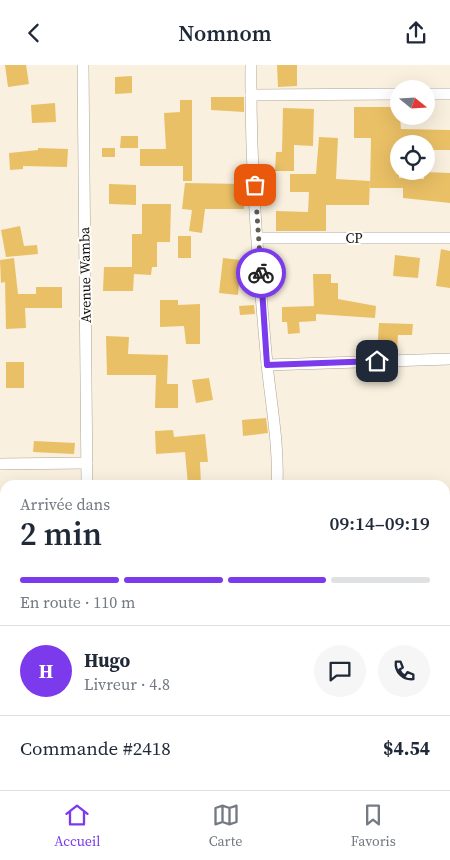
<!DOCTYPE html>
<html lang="fr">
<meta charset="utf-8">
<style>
:root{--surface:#fff;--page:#f6f6f7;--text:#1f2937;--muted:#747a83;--line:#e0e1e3;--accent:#7c3aed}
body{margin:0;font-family:"Source Serif 4",serif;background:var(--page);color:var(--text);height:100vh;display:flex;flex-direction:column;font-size:19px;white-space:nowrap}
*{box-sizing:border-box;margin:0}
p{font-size:16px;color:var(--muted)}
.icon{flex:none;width:28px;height:28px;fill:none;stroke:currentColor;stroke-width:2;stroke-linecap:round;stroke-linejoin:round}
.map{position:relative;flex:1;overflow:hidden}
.side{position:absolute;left:0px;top:415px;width:450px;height:310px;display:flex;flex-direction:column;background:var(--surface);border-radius:15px 15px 0 0;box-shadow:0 5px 20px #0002}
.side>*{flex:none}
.needle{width:32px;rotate:108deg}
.tools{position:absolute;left:390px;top:15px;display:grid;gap:10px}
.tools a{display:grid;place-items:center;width:45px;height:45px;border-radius:50%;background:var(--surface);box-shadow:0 5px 20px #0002;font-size:25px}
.pin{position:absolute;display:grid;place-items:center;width:42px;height:42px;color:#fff;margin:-21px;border-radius:10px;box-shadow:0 2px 8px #0006}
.courier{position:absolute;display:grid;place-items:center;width:50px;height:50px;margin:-25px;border:4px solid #7c3aed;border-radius:50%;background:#fff;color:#222;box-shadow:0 1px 6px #0007}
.overview em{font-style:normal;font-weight:600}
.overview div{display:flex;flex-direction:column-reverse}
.overview{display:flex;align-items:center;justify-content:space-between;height:85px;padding:0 20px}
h1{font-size:32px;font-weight:600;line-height:38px}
.bar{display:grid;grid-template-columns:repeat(4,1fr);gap:8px 5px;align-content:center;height:60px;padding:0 20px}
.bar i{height:6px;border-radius:4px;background:var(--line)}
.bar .current{background:var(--accent)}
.bar p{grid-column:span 4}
.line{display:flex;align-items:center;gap:12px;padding:0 20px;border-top:1px solid var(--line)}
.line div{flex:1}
.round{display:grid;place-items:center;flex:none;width:52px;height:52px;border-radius:26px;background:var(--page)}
header{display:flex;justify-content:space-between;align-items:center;height:65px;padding:0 20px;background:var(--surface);font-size:22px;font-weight:600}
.menu{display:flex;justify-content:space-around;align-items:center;height:70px;border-top:1px solid var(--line);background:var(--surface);font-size:14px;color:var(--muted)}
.menu a{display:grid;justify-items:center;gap:2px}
.menu .current{color:var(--accent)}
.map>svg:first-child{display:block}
.building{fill:#eac066}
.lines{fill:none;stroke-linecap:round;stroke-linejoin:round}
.minor-casing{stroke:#aca494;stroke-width:12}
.minor{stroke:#fff;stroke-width:11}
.done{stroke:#635e54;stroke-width:5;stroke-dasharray:0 9}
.route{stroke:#7c3aed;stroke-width:6}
.labels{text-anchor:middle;stroke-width:4;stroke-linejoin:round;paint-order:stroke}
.street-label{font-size:14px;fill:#120f09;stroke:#fefefe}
</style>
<header><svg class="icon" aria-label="back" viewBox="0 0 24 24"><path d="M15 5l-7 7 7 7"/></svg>Nomnom<svg class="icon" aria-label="share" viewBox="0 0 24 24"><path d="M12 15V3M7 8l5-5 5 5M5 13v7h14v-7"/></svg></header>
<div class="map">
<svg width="450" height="725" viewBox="0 0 450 725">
<rect width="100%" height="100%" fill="#f9f0df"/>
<g class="building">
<polygon points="5,0 26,0 29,19 8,22"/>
<polygon points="277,0 297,0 297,21 278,22"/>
<polygon points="132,11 132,28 115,29 115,12"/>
<polygon points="211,32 244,32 244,47 211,45"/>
<polygon points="180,35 192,35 192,116 183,116 183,101 140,101 140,84 166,84 164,48 180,47"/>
<polygon points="55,38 56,57 32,58 31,40"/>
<polygon points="354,42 399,42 401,64 450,65 450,85 426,85 426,79 399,79 399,113 424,114 424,107 450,108 450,138 403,133 403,123 370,123 371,73 354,73"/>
<polygon points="283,43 314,44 313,81 294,80 294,106 275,106 276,87 282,87"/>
<polygon points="121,71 138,71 138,83 120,83"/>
<polygon points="319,72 338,73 336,114 370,116 369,140 326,140 326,166 276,166 276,146 308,147 309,127 290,127 290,109 316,109"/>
<polygon points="38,83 68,84 67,102 23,101 23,104 10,105 9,88 38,85"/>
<rect x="102" y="83" width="13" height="9"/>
<polygon points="185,118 244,119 244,144 205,144 202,168 189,166 192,145 182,144"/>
<polygon points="109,119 136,120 136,140 109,139"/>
<polygon points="142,139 171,139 170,177 157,177 157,202 152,202 151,210 134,209 133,226 103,226 104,202 132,202 132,169 142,169"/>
<polygon points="20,161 24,181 37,180 38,189 6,192 1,165"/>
<rect x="178" y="171" width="13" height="22"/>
<polygon points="441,184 450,186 450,223 436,221"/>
<polygon points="395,190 420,193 418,213 393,211"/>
<polygon points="14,193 18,229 36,229 36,222 62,222 62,243 25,243 26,263 6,264 5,217 1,218 0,195"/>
<polygon points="223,193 241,195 238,230 219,228"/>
<polygon points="313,209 331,209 331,218 338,218 338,234 376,241 375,253 316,249 316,256 299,257 300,268 288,269 287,257 282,257 282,242 314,241"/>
<polygon points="160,235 178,235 178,240 200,239 200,279 186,279 184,261 160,262"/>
<polygon points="254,240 255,249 240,250 239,241"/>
<polygon points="379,258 413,259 412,270 398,270 397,288 377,289"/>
<polygon points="106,271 129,272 128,289 168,290 167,319 178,319 178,343 155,343 156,310 107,310"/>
<rect x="6" y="297" width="18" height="26"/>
<polygon points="209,313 213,335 196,338 192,315"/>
<polygon points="266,353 268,368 243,371 242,355"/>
<polygon points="173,365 174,372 205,369 208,397 200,397 201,420 188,420 185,387 156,389 155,366"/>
<polygon points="34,376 75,378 74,389 33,387"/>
</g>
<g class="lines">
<defs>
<g id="minor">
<polyline points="83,0 87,420"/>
<path d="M251 0C250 99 258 200 267 299 271 339 279 380 277 420"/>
<polyline points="426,29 450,29"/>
<polyline points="251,30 399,29"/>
<polyline points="258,173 450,173"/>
<polyline points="267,300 450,294"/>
<polyline points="0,399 87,398"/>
<polyline points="86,725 86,720"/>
<polyline points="260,725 260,720"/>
</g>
</defs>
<use href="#minor" class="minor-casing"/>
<use href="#minor" class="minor"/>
</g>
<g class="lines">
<polyline class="done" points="255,120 261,208"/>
<polyline class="route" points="261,208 267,300 377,296"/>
</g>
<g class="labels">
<g class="street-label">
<text x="354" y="178">CP</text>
<text transform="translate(85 210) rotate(-91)" y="5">Avenue Wamba</text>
</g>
</g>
</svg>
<div class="tools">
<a><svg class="needle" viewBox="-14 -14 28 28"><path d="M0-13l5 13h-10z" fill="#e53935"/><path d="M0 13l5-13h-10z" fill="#747a83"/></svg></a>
<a><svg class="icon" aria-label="locate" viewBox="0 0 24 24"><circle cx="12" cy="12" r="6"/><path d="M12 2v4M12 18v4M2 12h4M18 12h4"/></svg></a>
</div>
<div class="pin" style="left:255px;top:120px;background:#ea580c"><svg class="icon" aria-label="bag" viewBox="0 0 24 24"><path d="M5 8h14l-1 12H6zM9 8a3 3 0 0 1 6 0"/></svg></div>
<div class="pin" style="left:377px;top:296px;background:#1f2937"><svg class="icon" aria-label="home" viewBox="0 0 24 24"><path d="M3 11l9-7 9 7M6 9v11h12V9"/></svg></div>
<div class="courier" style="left:261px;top:208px"><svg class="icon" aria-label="bike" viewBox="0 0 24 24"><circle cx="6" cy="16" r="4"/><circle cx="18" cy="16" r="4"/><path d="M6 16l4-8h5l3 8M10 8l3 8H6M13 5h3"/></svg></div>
<section class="side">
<div class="overview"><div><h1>2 min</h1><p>Arrivée dans</p></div><em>09:14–09:19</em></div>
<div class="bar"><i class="current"></i><i class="current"></i><i class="current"></i><i></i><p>En route · 110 m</p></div>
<div class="line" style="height:90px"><b class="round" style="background:var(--accent);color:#fff">H</b><div><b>Hugo</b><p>Livreur · 4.8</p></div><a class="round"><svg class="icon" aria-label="chat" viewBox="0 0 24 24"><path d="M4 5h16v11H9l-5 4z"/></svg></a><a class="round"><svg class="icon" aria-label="phone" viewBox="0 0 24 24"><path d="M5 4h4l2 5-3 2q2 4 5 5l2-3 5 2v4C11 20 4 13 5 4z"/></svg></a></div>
<div class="line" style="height:65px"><div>Commande #2418</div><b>$4.54</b></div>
</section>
</div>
<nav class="menu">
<a class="current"><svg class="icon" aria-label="home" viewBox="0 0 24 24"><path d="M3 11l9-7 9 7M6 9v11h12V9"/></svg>Accueil</a>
<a><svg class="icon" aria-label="map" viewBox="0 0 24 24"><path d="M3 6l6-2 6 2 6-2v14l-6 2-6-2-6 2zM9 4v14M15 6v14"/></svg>Carte</a>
<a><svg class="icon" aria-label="saved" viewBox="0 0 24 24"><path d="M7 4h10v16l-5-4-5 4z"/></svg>Favoris</a>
</nav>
